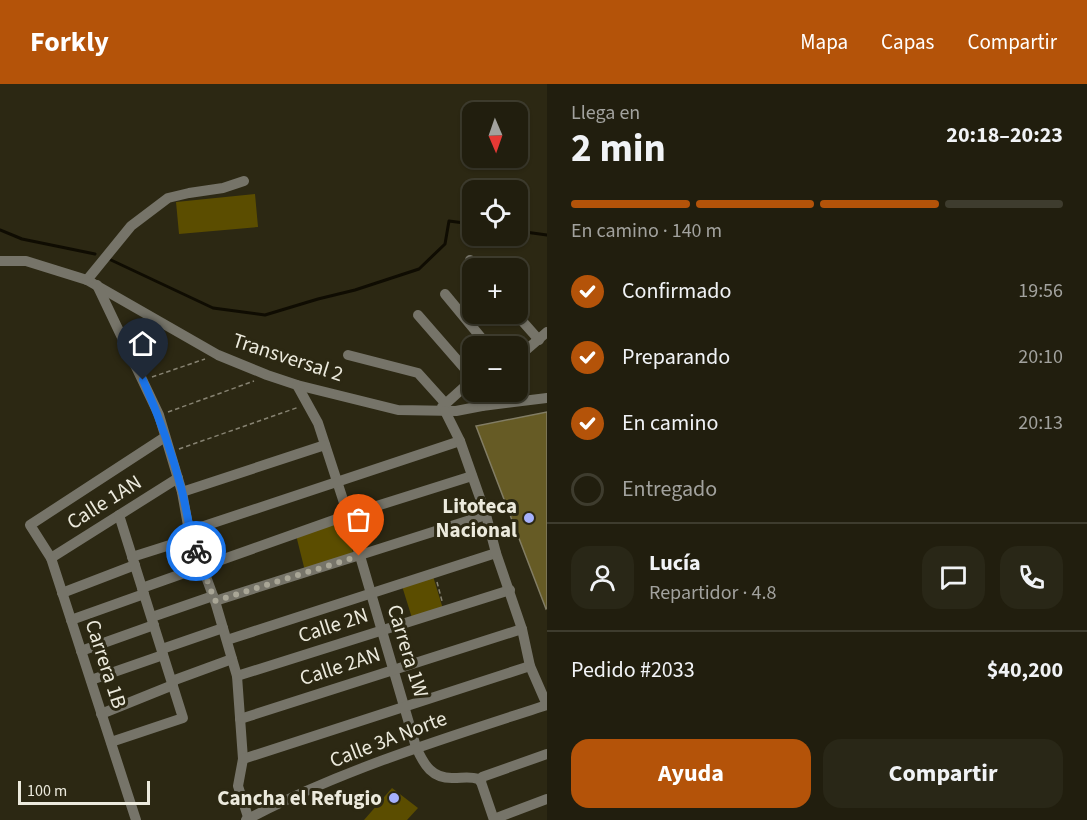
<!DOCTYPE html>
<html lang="es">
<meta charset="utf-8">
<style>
:root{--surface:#211e0e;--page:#292717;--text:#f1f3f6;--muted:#a2a29e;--line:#3e3c2e;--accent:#b45309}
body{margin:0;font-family:"Source Sans 3",sans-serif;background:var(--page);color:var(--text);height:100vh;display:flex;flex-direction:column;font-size:22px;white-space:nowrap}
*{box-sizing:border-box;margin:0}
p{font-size:20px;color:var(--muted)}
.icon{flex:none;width:33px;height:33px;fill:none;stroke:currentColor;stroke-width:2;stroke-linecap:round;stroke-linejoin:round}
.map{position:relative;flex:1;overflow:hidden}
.sheet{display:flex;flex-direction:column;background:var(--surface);width:540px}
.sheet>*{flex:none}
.needle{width:39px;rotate:178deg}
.controls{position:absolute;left:462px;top:18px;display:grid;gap:12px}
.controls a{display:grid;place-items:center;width:66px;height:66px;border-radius:12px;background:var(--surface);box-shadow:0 2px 4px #0004,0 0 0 2px var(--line);font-size:30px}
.scale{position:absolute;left:18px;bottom:15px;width:132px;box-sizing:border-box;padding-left:6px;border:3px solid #eceadd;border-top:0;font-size:16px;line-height:21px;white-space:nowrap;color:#eceadd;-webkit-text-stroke:4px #2c2813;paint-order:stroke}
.pin{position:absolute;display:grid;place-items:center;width:51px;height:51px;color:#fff;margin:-62px -26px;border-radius:50% 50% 50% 0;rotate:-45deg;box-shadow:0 0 6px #0007}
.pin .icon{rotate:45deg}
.courier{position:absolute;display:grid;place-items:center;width:60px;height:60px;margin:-30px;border:4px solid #1a73e8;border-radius:50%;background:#fff;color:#222;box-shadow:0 2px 8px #0007}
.summary em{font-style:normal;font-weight:700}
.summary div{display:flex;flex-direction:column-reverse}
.summary{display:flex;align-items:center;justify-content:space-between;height:102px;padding:0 24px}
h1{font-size:39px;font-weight:700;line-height:45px}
.bar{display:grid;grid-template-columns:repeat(4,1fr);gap:9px 6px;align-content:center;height:72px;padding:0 24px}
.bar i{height:8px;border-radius:4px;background:var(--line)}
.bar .selected{background:var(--accent)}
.bar p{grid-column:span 4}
.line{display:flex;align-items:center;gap:15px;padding:0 24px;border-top:2px solid var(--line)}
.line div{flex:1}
.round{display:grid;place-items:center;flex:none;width:63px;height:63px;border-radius:18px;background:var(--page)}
ol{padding:0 24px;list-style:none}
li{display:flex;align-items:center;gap:18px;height:66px}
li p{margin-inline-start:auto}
li .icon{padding:6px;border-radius:50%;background:var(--accent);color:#fff;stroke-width:4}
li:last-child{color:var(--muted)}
li i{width:33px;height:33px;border:3px solid var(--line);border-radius:50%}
.button{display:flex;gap:12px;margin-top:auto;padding:12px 24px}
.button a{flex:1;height:69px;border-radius:18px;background:var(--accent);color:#fff;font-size:24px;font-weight:700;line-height:69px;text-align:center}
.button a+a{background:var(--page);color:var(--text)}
header{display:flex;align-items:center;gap:36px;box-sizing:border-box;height:84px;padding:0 30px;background:var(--accent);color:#fff}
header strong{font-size:28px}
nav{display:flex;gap:33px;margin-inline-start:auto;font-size:21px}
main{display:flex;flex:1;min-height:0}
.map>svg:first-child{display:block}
.green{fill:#5b4d00}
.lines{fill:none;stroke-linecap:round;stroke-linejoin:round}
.stream{stroke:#0f0c02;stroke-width:3}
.building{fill:#665b25;stroke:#827d65;stroke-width:1.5}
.path{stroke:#878372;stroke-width:1.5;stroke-dasharray:4.5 3;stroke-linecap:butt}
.minor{stroke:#767469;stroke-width:10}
.done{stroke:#a9a696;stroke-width:6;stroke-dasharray:0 10.8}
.route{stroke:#1a73e8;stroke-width:8}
.poi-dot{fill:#a6b1fc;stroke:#2c2813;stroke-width:2}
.labels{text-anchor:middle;stroke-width:6;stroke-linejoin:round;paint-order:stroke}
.street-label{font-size:21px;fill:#eceadd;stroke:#2c2813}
.poi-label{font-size:21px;font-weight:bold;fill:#eceadd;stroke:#2c2813;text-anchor:end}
</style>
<header>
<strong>Forkly</strong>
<nav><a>Mapa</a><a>Capas</a><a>Compartir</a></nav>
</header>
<main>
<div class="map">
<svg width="547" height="736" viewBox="0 0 547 736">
<rect width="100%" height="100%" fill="#2c2813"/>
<g class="green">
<polygon points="255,110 258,143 179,150 176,118"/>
<polygon points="343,434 354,472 305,487 296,451"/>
<polygon points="433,492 443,525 412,534 402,502"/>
<polygon points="392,704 418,724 407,736 364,736"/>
</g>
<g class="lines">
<g class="stream">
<polyline points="0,146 22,155 95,170"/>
<polyline points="518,147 547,151"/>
<polyline points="111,176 213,224 265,231 318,215 355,206 419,185 445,160 449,137 472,140"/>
</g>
</g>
<polygon class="building" points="547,328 547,524 546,525 476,342"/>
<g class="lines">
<g class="path">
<polyline points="152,293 205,275"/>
<polyline points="168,328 254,297"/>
<polyline points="179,365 299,323"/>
<polyline points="437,498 442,517"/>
</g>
<g class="minor">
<polyline points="470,176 477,184"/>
<polyline points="0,177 26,177 87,196 218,271 267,291 297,301 398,326 456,327 482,322 547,314"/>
<polyline points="87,196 131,142 168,114 189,109 223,104 244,97"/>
<polyline points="97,201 159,331 182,408 189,447 215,517 237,592 243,675 238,702 249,736"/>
<polyline points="445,210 488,262"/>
<polyline points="516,230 539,256"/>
<polyline points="418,231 472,293"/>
<polyline points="348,271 418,289 445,319"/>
<polyline points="518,273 547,248"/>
<path d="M297 301 318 339 348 431 416 663C424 681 432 695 454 694 462 694 470 692 478 695L481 698 494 736"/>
<polyline points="482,322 485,308"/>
<polyline points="442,323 472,296"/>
<polyline points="182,408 325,361"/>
<polyline points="189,447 460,357"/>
<polyline points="132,473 192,454"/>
<polyline points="51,474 178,394"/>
<polyline points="142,504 348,431 472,392"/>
<polyline points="62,509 135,481"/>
<polyline points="215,517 486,431"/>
<polyline points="152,533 213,512"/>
<polyline points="71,536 144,510"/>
<polyline points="227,556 496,469"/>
<polyline points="162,565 223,544"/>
<polyline points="81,567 154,541"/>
<polyline points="237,592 510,506"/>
<polyline points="91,596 163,571"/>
<polyline points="172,597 232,575"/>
<polyline points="101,630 173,601"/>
<polyline points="240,635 522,545"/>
<polyline points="111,658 183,634 119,431"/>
<polyline points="243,675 530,582"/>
<polyline points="481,698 482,693 547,670"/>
<polyline points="494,735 547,715"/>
<polyline points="136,736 51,474 30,441 165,353"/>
<path d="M246 736C341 686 445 654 547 621L530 582 522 545 496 469 486 431 460 357 445 327"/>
</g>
</g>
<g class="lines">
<polyline class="done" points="196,467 215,517 359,472"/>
<path class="route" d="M143 296C159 332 172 369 182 407 187 427 189 447 196 467"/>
</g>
<g class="poi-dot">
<circle cx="529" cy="434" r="6"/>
<circle cx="394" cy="714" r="6"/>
</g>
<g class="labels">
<g class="street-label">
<text transform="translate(288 273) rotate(18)" y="7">Transversal 2</text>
<text transform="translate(104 418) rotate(-32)" y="7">Calle 1AN</text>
<text transform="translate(333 541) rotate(-18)" y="7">Calle 2N</text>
<text transform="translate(408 567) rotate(73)" y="7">Carrera 1W</text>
<text transform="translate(106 580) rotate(72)" y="7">Carrera 1B</text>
<text transform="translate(340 582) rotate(-18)" y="7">Calle 2AN</text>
<text transform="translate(388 655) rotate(-21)" y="7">Calle 3A Norte</text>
</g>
<g class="poi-label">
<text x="517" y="429">Litoteca<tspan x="517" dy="24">Nacional</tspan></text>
<text x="382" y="721">Cancha el Refugio</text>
</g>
</g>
</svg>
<div class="controls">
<a><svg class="needle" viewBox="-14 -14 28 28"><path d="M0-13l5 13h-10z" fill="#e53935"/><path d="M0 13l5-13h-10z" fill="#a2a29e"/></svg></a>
<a><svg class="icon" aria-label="locate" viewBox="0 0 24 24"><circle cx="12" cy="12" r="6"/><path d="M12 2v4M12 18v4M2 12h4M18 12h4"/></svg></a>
<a>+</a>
<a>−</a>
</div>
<div class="scale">100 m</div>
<div class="pin" style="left:359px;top:472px;background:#ea580c"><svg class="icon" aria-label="bag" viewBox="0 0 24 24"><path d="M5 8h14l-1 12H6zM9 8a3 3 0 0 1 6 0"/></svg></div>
<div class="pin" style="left:143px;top:296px;background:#1f2937"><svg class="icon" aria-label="home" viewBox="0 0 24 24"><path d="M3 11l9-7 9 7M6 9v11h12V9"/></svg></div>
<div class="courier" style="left:196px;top:467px"><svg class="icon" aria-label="bike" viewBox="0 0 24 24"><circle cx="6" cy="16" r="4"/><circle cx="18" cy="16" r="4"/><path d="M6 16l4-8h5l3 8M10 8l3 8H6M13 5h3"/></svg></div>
</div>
<section class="sheet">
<div class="summary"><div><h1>2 min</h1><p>Llega en</p></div><em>20:18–20:23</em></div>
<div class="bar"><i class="selected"></i><i class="selected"></i><i class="selected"></i><i></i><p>En camino · 140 m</p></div>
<ol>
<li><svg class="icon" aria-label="check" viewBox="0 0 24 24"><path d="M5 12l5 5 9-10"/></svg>Confirmado<p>19:56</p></li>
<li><svg class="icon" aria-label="check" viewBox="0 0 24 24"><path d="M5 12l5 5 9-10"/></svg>Preparando<p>20:10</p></li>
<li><svg class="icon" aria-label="check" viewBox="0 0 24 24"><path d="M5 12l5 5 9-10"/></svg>En camino<p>20:13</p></li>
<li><i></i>Entregado</li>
</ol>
<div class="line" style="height:108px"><a class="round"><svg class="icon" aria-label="person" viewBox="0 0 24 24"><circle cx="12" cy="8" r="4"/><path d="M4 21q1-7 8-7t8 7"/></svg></a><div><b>Lucía</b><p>Repartidor · 4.8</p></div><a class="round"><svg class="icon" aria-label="chat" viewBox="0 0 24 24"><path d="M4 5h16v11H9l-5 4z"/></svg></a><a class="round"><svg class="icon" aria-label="phone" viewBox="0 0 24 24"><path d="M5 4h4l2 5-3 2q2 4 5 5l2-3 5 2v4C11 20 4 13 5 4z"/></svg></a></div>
<div class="line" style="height:78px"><div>Pedido #2033</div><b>$40,200</b></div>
<div class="button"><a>Ayuda</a><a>Compartir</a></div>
</section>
</main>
